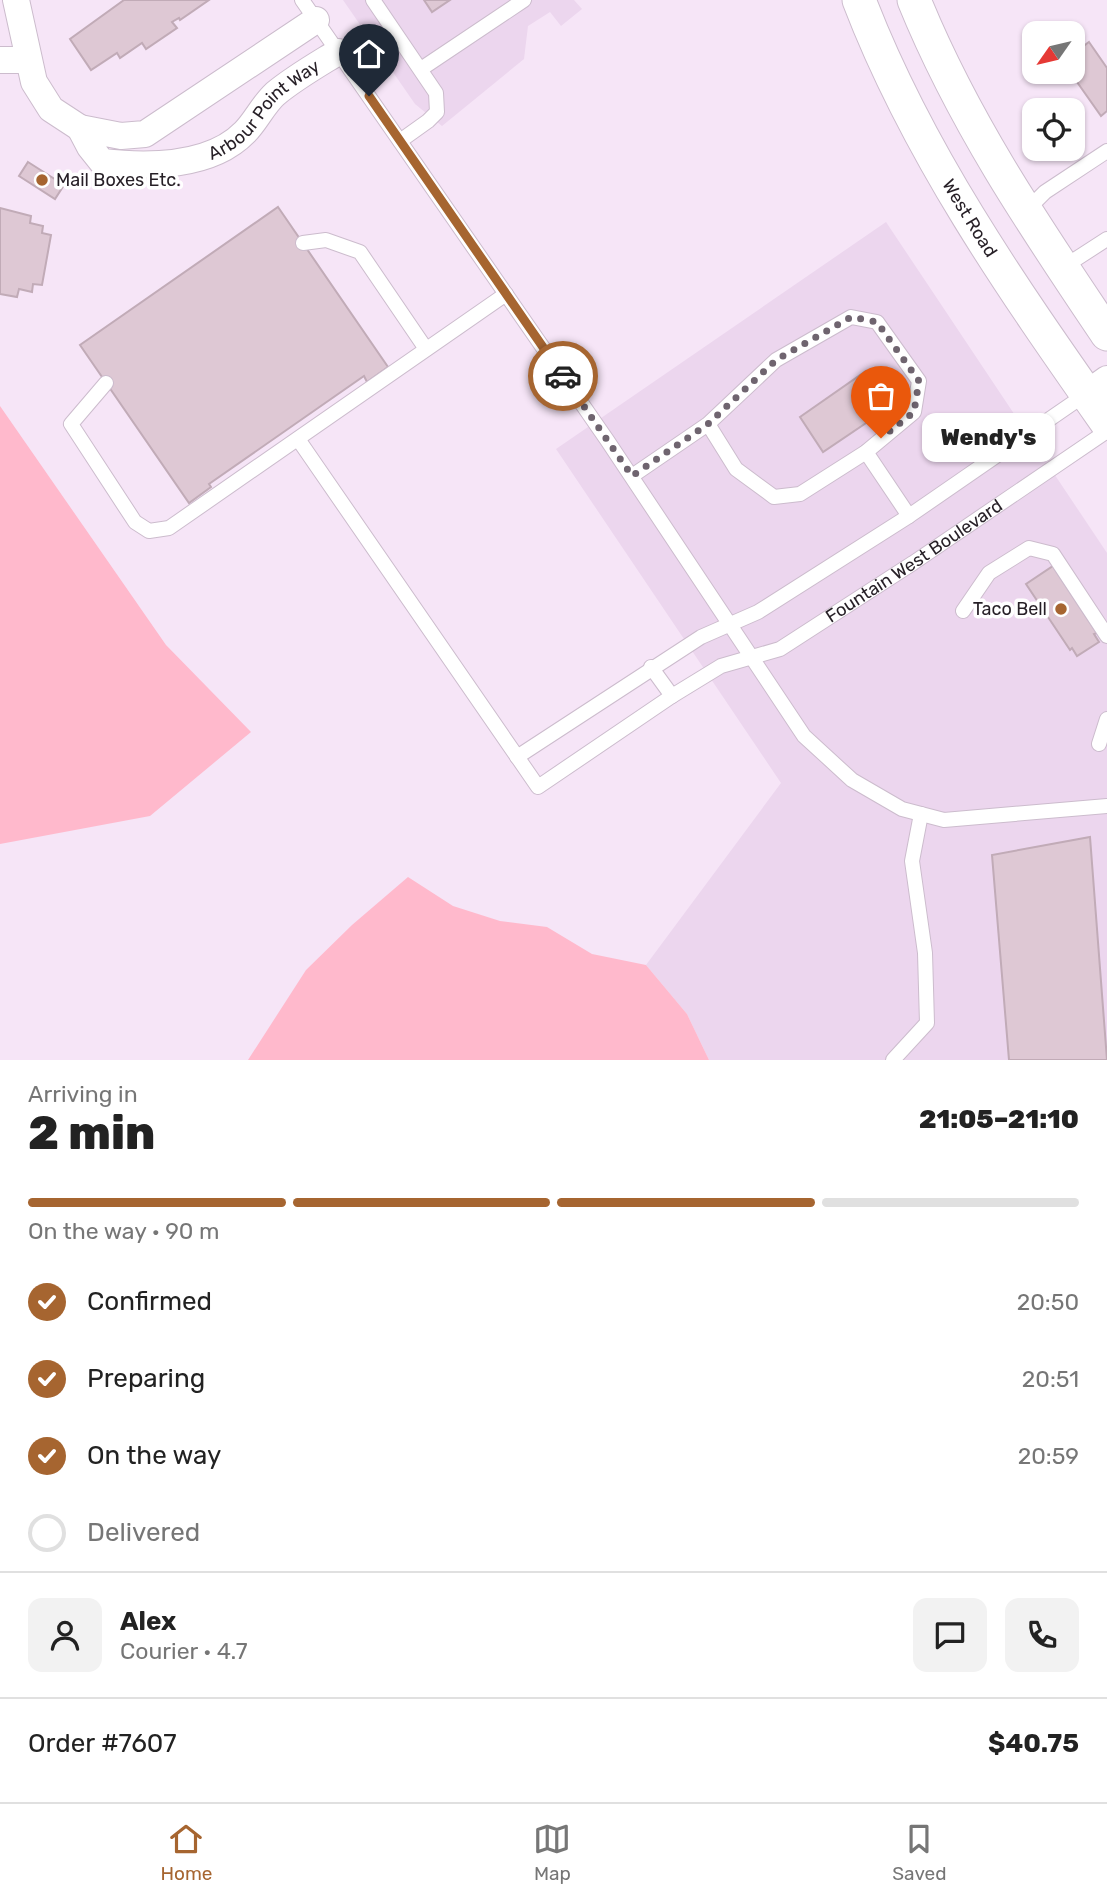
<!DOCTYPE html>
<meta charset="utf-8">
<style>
:root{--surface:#fff;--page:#f2f2f2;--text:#222;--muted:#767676;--line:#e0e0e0;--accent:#a66530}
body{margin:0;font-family:Rubik,sans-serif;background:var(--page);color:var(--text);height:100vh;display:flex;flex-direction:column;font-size:26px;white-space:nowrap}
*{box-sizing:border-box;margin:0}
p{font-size:23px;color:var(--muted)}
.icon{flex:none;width:38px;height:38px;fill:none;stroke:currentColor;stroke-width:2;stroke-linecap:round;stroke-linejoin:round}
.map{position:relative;height:1060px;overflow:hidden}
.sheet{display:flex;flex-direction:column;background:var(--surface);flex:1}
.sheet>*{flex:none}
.needle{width:46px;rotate:236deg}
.tools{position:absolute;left:1022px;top:21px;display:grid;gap:14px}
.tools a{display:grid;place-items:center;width:63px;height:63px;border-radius:14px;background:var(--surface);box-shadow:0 2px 5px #0004;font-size:35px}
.pin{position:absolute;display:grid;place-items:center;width:60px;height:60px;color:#fff;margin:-72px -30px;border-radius:50% 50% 50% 0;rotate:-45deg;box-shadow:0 0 7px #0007}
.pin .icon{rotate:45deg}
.courier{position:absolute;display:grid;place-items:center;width:70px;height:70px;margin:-35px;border:5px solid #a66530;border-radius:50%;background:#fff;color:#222;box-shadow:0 2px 9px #0007}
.bubble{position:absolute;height:49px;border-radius:14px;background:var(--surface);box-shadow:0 2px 5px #0004;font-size:23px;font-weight:800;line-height:49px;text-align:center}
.summary em{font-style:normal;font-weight:800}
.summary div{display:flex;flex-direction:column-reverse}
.summary{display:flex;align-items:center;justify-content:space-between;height:119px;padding:0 28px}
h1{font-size:46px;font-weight:800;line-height:52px}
.bar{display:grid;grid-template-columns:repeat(4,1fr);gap:10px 7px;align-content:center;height:84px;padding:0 28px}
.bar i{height:9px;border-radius:5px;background:var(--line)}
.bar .selected{background:var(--accent)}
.bar p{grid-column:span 4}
.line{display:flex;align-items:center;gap:18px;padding:0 28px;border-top:2px solid var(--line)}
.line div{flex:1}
.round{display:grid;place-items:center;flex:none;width:74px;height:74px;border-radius:14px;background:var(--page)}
ol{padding:0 28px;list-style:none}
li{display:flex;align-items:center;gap:21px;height:77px}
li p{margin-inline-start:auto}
li .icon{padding:7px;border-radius:50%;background:var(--accent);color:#fff;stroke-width:4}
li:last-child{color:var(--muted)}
li i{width:38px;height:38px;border:4px solid var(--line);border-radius:50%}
.tabs{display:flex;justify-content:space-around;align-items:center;height:98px;border-top:2px solid var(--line);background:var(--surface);font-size:19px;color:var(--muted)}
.tabs a{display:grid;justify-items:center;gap:4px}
.tabs .selected{color:var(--accent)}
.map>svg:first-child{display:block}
.built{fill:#ecd6ee}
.green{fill:#ffb9cc}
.building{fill:#dec8d4;stroke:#c1abb7;stroke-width:2}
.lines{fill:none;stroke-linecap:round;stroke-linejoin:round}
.service-casing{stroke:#ccbccd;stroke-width:16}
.minor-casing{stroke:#ccbccd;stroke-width:28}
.tertiary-casing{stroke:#ccbccd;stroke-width:35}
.service{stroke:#fff;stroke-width:14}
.minor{stroke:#fff;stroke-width:26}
.tertiary{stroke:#fff;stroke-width:33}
.done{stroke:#6f646f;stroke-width:7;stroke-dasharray:0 12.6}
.route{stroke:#a66530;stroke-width:9}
.poi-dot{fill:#a66530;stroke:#fff;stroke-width:2.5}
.labels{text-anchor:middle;stroke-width:7;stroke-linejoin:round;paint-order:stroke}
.street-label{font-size:18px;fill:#261f26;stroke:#fff}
.poi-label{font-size:18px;fill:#261f26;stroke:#fff;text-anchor:start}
</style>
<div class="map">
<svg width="1107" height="1060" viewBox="0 0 1107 1060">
<rect width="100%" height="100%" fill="#f6e5f7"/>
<g class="built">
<polygon points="343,0 574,0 582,9 561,26 550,12 528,26 524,59 442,126 415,104"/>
<polygon points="886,222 1107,553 1107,1060 709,1060 687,1014 646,965 781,783 556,449"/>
</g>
<g class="green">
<polygon points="0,406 166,645 251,732 150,816 0,844"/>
<polygon points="408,877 453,906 500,921 547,927 592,954 646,965 687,1014 709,1060 248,1060 306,970 352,925"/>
</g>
<g class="building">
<polygon points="124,0 209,0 180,20 179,18 172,22 177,28 146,49 142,43 120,58 117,53 91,70 70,39"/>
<polygon points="424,0 450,0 432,12"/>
<polygon points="1089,42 1107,68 1107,111 1101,116 1070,72 1073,72 1073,54"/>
<polygon points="28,162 64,185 55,199 19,176"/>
<polygon points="278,207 388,367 367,382 364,376 209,484 211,487 189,503 80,345"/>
<polygon points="0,208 31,216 30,223 43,226 42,233 51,235 42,285 33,284 32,292 19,289 17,297 0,294"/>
<polygon points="866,371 888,404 870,416 872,419 823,452 800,417"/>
<polygon points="1053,566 1097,633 1094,634 1099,642 1077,656 1072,648 1070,650 1026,584"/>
<polygon points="1090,837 1107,1060 1009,1060 992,855"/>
</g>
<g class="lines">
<defs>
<g id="service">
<polyline points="302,0 607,440 804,736 852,780 902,809 944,820 1107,806"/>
<polyline points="373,0 436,93 437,112 428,121 400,141"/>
<polyline points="421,69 524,0"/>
<polyline points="1026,211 1045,192 1107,151"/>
<polyline points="303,243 326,240 360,252 426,349"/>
<polyline points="1062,268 1107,239"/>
<polyline points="106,383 71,424 135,522 149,531 169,528 506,294"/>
<path id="s1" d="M298 439 538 787 672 696 721 666 780 649 913 563 1107 431"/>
<polyline points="866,452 909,516"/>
<polyline points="632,476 708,424 776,360 851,317 877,322 919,381 914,412 866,452 800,494 774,497 736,469 708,424"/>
<polyline points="963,611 989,573 1029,548 1053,554 1107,636"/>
<polyline points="651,667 672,696"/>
<polyline points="1099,744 1107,719"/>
<polyline points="517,757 701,637 758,612 909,516 1086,394"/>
<polyline points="893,1060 927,1023 925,953 912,861 921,814"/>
</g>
<g id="minor">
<polyline points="16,0 34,82 51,109 80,128"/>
<path id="s2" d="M316 20 145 134 121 136 80 128 90 147 102 162C148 167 210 168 245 132 256 121 263 105 275 94 294 78 317 65 338 52"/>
<polyline points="0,60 28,60"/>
<polyline points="1086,394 1107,379"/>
</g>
<g id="tertiary">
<path id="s3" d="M859 0C918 154 1013 289 1107 423"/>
<path d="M914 0C963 121 1035 227 1107 334"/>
</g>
</defs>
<use href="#service" class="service-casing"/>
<use href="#minor" class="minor-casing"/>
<use href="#tertiary" class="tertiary-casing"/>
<use href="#service" class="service"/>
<use href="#minor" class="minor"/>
<use href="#tertiary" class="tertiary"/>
</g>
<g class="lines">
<polyline class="done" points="563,376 632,476 708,424 776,360 851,317 877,322 919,381 914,412 881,438"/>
<polyline class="route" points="369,96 563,376"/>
</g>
<g class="poi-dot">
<circle cx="42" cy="180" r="7"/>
<circle cx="1061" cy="609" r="7"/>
</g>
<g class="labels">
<g class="street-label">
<text dy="6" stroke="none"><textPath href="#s2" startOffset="492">Arbour Point Way</textPath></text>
<text dy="6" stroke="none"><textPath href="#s3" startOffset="245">West Road</textPath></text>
<text dy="6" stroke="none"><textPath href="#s1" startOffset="864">Fountain West Boulevard</textPath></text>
</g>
<g class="poi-label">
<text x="56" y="186">Mail Boxes Etc.</text>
<text x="1047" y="615" text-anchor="end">Taco Bell</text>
</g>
</g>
</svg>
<div class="tools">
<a><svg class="needle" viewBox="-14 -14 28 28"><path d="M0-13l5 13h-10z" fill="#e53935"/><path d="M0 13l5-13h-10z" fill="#767676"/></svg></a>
<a><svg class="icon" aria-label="locate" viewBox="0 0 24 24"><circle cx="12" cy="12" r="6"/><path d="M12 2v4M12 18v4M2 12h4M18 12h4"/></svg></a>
</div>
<div class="pin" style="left:881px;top:438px;background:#ea580c"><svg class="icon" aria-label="bag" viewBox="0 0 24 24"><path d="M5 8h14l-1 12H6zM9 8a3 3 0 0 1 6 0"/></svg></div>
<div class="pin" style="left:369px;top:96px;background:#1f2937"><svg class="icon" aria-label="home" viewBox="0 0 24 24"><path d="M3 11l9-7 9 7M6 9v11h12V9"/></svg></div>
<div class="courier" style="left:563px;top:376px"><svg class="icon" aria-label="car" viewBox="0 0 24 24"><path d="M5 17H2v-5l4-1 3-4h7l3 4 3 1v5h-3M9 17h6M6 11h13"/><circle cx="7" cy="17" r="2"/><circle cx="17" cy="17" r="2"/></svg></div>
<div class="bubble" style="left:922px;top:413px;width:133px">Wendy's</div>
</div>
<section class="sheet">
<div class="summary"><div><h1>2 min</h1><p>Arriving in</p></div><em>21:05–21:10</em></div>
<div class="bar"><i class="selected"></i><i class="selected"></i><i class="selected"></i><i></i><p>On the way · 90 m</p></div>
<ol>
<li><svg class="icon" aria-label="check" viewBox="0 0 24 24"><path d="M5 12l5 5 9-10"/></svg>Confirmed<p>20:50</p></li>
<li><svg class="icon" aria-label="check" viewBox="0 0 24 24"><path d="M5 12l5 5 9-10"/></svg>Preparing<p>20:51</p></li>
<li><svg class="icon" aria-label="check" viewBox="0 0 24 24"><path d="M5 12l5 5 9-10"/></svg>On the way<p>20:59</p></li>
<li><i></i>Delivered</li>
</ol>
<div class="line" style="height:126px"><a class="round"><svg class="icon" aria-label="person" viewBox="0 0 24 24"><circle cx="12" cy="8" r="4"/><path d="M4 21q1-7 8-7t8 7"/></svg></a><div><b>Alex</b><p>Courier · 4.7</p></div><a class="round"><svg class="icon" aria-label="chat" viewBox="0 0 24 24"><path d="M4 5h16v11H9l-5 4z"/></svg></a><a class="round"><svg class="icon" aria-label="phone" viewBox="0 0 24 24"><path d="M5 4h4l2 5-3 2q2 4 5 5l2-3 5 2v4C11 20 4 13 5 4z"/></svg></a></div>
<div class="line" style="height:91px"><div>Order #7607</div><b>$40.75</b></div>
</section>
<nav class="tabs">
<a class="selected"><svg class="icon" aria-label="home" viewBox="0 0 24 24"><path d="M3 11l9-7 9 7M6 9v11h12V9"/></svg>Home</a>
<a><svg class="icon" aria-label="map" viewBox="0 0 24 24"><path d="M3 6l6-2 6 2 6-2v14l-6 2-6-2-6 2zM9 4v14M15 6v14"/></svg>Map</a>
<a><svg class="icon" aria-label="saved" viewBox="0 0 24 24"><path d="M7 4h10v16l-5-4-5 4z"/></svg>Saved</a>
</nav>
